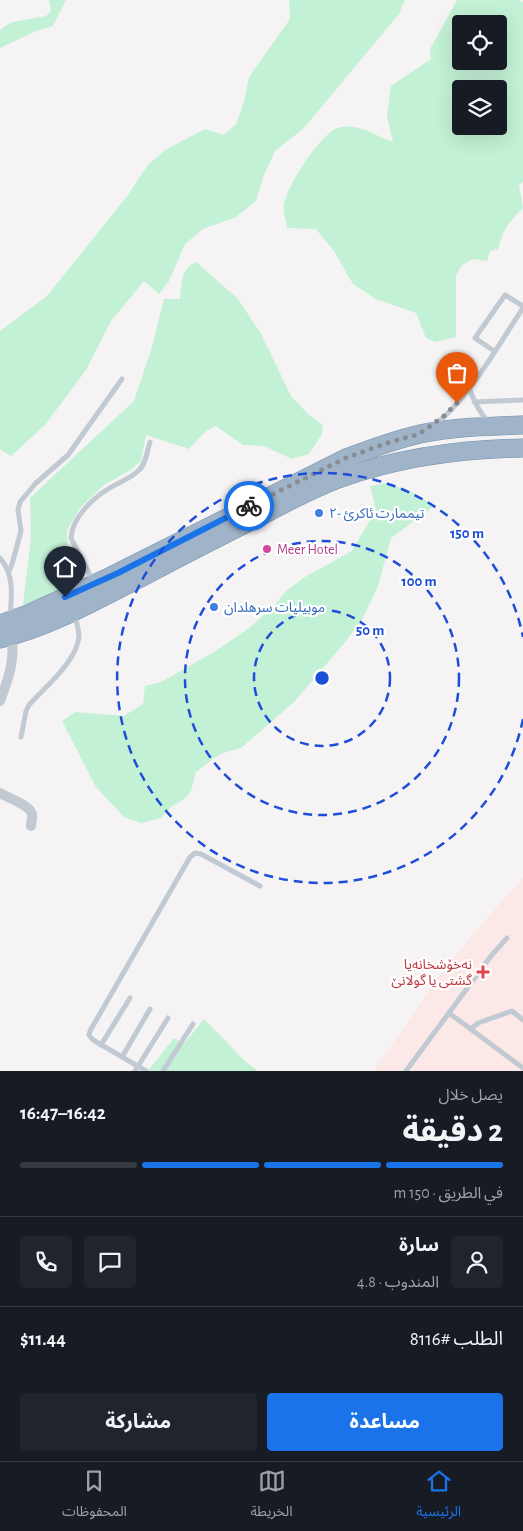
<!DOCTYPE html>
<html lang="ar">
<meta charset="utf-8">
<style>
:root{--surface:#171b24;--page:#20242c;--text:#f1f3f6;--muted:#9ea1a6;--line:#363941;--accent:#1a73e8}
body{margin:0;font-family:"Alegreya Sans","Noto Sans Arabic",sans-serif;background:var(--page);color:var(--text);direction:rtl;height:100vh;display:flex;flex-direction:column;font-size:19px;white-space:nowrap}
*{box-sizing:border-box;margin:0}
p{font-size:16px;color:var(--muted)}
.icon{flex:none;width:28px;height:28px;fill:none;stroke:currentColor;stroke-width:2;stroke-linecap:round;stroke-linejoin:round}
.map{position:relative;height:1071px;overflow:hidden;direction:ltr}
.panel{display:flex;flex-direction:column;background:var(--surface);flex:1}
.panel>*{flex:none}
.controls{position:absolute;left:452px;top:15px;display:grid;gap:10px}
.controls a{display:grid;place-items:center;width:55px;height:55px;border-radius:5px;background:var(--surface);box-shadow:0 5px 20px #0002;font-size:25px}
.pin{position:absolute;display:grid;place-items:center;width:42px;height:42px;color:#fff;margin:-51px -21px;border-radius:50% 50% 50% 0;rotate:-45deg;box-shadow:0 0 5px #0007}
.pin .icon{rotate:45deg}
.courier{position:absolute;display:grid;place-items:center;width:50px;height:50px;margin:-25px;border:4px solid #1a73e8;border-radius:50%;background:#fff;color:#222;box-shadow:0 1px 6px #0007}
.summary em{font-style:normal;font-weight:700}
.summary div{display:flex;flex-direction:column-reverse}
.summary{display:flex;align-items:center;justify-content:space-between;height:85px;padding:0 20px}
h1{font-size:32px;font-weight:700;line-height:38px}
.bar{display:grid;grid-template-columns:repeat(4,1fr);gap:8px 5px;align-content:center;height:60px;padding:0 20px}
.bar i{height:6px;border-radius:4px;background:var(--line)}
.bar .on{background:var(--accent)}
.bar p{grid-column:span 4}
.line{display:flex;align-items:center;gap:12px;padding:0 20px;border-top:1px solid var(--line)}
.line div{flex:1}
.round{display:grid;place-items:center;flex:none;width:52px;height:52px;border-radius:5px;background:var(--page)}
.button{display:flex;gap:10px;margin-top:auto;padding:10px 20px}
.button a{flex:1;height:58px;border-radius:5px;background:var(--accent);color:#fff;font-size:20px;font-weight:700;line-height:58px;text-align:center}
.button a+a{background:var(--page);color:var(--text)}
.tab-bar{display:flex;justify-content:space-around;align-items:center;height:70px;border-top:1px solid var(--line);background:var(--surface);font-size:14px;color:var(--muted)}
.tab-bar a{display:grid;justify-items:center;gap:2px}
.tab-bar .on{color:var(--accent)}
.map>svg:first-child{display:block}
.medical{fill:#fce8e6}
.green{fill:#c3f1d5;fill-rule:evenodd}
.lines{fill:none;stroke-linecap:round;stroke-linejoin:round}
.trunk-casing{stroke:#7690ad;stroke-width:19}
.service{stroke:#c1cad2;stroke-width:5}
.minor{stroke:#c1cad2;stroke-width:10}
.trunk{stroke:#9fb4c9;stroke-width:18}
.done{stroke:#868d94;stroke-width:5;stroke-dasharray:0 9}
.route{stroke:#1a73e8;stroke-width:6}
.ring{fill:none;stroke:#1d4ed8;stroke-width:2.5;stroke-dasharray:9 6}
.shop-dot{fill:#3f7fe0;stroke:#fff;stroke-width:2}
.hotel-dot{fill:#d1479c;stroke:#fff;stroke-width:2}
.health-dot{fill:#e0444e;stroke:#fff;stroke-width:2}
.labels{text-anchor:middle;stroke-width:4.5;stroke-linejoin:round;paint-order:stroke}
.shop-label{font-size:14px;fill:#366cbe;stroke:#fff;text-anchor:start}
.hotel-label{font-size:14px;fill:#b23c85;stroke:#fff;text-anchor:start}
.health-label{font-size:14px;fill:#be3a42;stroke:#fff;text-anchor:end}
.centre{fill:#1d4ed8;stroke:#fff;stroke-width:2.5}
.ring-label{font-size:15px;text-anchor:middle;font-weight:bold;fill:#1d4ed8;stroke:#fff;stroke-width:4.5;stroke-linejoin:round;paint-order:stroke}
</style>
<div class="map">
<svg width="523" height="1071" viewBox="0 0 523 1071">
<rect width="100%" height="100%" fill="#f5f3f3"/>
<polygon class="medical" points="523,878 523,1071 373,1071 409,1021 432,985 474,933"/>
<g class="green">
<polygon points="49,0 66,0 53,26 36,31 0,48 0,30 12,22 46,16 51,11"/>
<polygon points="289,0 405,0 399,14 304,128 275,151 264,175 256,201 236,217 203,229 185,244 169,281 159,294 144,281 111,321 86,370 45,425 11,456 0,449 0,331 47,296 128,195 147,166 165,150 205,129 224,135 236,124 244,102 249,77 290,19"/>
<path d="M457 0H519L523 2V182L519 185 523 208C509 222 503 229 498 249L490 251 487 261 473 259 462 265 456 276V337L435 342 426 338 416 313 376 299 353 284 334 251 316 229 287 228C286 221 283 212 284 205 286 187 321 133 338 128 358 122 375 136 393 142L387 116 391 86 431 59 430 49ZM461 24H499V61H461ZM461 89H499V126H461Z"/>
<path d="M196 262 237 298 260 332 291 396 308 414 323 425 322 434 309 454 292 459 264 446 243 445 216 426 206 431 189 449 146 435 141 461 132 469 104 485 80 508 67 530 68 555 76 584 52 595 23 605 31 537 30 498 134 401 152 347 164 299H180C182 284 180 269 196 262Z"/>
<polygon points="387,483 414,493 434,506 391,538 378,586 363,618 346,641 294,702 241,748 223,753 213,759 196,772 191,791 183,800 172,806 161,818 141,823 124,817 96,787 62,721 75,712 124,716 143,704 145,686 161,682 214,652 248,629 274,606 286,591 305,577 352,551 376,510 370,486"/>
<polygon points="204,1019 245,1061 258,1071 148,1071 174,1038 184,1044"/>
</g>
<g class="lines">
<defs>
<g id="trunk">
<path d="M0 624 28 614 105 579 346 458C370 449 394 440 420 434 453 427 489 426 523 425"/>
<path d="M0 639C53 626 103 597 152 572 187 553 223 535 259 517 286 503 313 488 341 478 401 457 460 449 523 448"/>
</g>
</defs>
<use href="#trunk" class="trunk-casing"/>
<g class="service">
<polyline points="494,351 475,338 505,295 523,306"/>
<path d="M469 388C474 401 479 412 488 422"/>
<polyline points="474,402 523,400"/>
<path d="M432 426C466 404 500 342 523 308"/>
<path d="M0 558C14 574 12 595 10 616"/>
<polyline points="9,571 12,564 21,531 18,510 20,502 36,483 68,455 122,379"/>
<path d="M93 581 71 538C72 518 92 499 108 489 117 483 130 479 138 471 146 465 147 451 150 442"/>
<path d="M21 737 26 711 29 705C46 686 76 662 79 637 79 628 76 621 74 614"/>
<polyline points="449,1013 523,1068"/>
<polyline points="471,1029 478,1023 512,1011 523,1020"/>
<polyline points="101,1045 130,998"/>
<polyline points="122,1057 150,1009"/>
<polyline points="135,1071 168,1018"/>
<polyline points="146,1071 93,1040 89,1035 90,1031 190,857 195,853 201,854 260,886"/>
<polyline points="163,1071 193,1024"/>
<polyline points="406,1071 491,956 507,938"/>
</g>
<g class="minor">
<path d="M0 701C8 680 16 659 11 636"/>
<path d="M0 793C8 798 30 805 32 814 33 817 31 822 31 826"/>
</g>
<use href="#trunk" class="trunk"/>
</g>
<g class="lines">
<polyline class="done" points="249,506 346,458 387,443 419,434 444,416 457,403"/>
<polyline class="route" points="65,597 118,573 249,506"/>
</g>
<g class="ring">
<circle cx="322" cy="678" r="68"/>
<circle cx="322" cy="678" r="137"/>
<path d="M523 719A205 205 0 1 1 523 637"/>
</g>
<g class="shop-dot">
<circle cx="319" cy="513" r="5"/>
<circle cx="214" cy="607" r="5"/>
</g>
<circle class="hotel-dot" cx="267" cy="549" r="5"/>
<path class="health-dot" d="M480.5 964.5h5v5h5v5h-5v5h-5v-5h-5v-5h5z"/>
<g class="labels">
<g class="shop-label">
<text x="329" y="518">تيممارت ئاكرئ -٢</text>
<text x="224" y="612">موبيليات سرهلدان</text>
</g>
<g class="hotel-label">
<text x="277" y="554">Meer Hotel</text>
</g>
<g class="health-label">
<text x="472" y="969">نەخۆشخانەیا<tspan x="472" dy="16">گشتی یا گولانێ</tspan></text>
</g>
</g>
<circle cx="322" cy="678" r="8" class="centre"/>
<g class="ring-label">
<text x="467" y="538">150 m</text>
<text x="419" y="586">100 m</text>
<text x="370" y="635">50 m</text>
</g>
</svg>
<div class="controls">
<a><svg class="icon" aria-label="locate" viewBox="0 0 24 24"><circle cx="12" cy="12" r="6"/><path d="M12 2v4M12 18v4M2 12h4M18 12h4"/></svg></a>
<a><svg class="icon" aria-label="layers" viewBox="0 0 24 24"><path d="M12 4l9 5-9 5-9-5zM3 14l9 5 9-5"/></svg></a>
</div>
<div class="pin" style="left:457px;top:403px;background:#ea580c"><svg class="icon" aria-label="bag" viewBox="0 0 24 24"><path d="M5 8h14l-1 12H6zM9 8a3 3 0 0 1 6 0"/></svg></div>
<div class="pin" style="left:65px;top:597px;background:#1f2937"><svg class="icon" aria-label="home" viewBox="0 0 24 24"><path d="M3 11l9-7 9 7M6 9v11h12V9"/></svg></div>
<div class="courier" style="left:249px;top:506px"><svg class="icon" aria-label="bike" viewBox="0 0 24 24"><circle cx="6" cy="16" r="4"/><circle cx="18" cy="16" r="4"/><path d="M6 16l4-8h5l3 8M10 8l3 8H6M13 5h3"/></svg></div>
</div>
<section class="panel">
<div class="summary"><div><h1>2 دقيقة</h1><p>يصل خلال</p></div><em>16:42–16:47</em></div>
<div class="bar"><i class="on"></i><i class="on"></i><i class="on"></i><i></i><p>في الطريق · 150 m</p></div>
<div class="line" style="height:90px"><a class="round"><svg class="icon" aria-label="person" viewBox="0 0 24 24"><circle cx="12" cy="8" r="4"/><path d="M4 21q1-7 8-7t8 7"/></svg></a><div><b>سارة</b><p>المندوب · 4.8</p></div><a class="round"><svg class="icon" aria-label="chat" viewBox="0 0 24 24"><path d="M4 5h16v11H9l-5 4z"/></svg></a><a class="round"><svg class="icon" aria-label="phone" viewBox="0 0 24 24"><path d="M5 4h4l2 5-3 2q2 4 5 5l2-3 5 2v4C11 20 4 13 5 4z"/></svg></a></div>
<div class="line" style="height:65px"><div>الطلب #8116</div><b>$11.44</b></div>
<div class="button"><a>مساعدة</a><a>مشاركة</a></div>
</section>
<nav class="tab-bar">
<a class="on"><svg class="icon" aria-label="home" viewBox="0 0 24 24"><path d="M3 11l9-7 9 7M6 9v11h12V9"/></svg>الرئيسية</a>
<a><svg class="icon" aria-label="map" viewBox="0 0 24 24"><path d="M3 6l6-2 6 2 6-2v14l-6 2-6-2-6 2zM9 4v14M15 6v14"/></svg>الخريطة</a>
<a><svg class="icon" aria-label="saved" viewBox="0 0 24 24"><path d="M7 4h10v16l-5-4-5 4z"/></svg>المحفوظات</a>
</nav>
